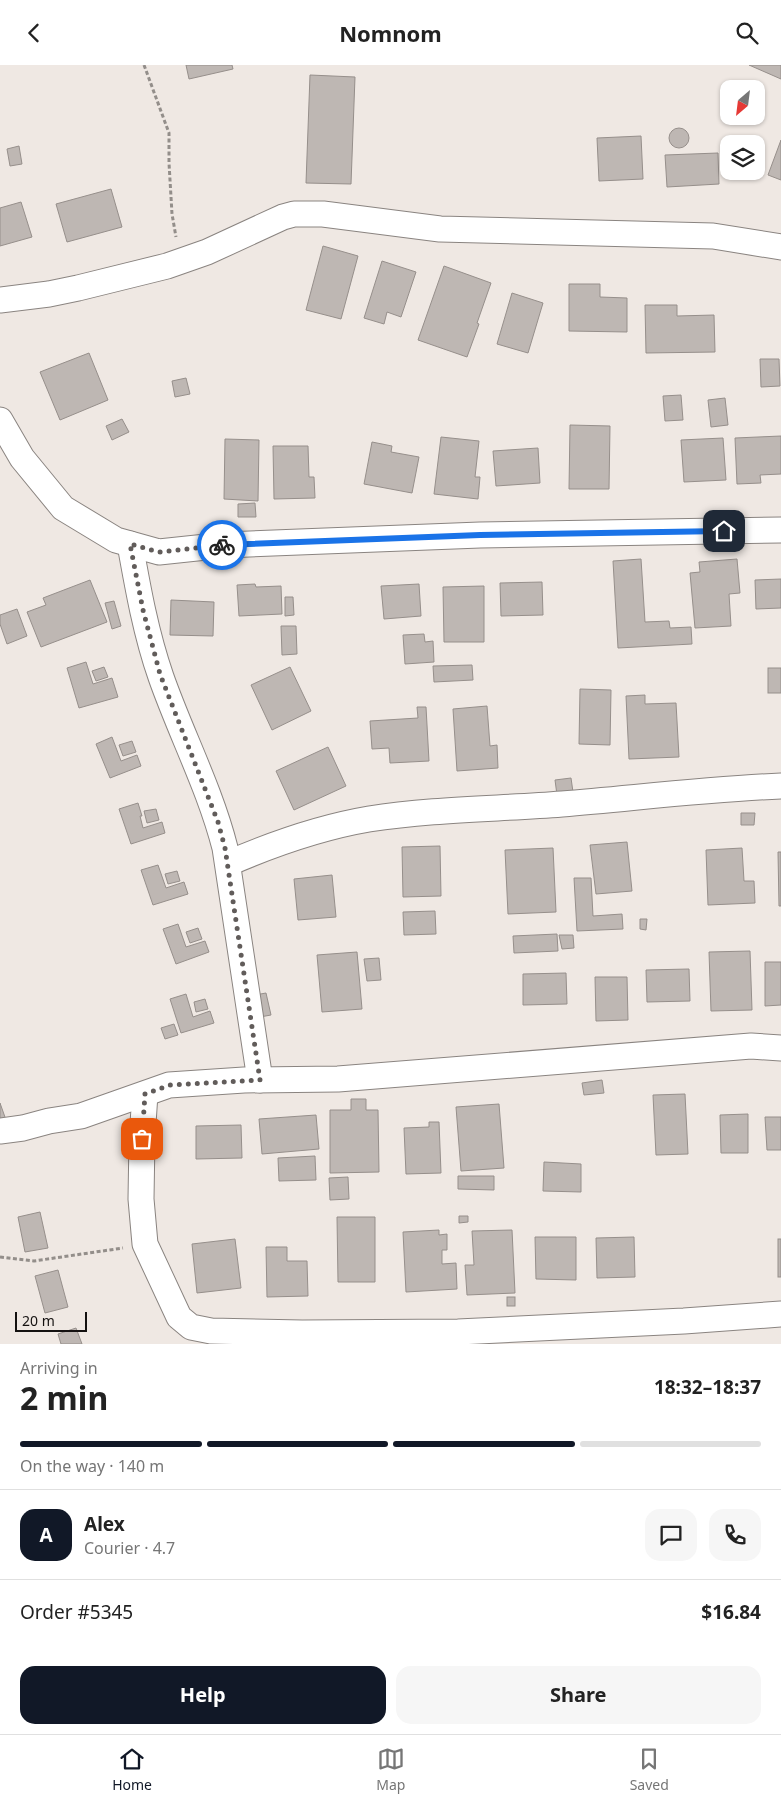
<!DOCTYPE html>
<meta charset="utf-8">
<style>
:root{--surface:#fff;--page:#f6f6f6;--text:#222;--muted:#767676;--line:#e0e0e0;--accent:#111827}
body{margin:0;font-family:"Noto Sans",sans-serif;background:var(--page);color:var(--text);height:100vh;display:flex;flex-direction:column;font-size:19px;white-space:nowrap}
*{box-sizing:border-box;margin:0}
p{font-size:16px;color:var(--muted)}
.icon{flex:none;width:28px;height:28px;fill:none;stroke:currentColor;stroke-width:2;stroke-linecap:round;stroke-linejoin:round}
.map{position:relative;height:1279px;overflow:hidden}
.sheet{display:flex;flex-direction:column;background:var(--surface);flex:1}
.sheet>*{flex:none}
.needle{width:32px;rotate:208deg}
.tools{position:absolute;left:720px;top:15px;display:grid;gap:10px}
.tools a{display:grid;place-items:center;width:45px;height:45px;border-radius:10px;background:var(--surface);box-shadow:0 1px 4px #0004;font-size:25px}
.scale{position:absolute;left:15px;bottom:12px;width:72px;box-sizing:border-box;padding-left:5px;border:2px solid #141110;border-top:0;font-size:14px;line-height:18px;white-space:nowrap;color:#141110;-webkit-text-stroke:4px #efe8e3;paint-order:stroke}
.pin{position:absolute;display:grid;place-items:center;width:42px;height:42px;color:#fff;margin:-21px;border-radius:10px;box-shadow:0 2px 8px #0006}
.courier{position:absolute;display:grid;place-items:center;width:50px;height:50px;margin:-25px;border:4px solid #1a73e8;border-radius:50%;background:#fff;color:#222;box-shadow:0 1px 6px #0007}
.overview em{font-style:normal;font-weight:700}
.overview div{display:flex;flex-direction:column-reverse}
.overview{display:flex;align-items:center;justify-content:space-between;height:85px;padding:0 20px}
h1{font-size:32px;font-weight:700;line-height:38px}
.bar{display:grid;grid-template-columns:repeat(4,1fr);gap:8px 5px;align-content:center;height:60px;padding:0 20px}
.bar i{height:6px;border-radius:4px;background:var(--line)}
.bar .selected{background:var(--accent)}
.bar p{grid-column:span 4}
.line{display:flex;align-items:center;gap:12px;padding:0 20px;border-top:1px solid var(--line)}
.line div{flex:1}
.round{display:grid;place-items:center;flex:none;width:52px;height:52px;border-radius:15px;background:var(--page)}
.cta{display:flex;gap:10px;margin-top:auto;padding:10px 20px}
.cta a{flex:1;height:58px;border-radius:15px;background:var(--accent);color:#fff;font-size:20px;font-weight:700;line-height:58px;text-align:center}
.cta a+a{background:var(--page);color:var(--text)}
header{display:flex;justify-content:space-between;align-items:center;height:65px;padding:0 20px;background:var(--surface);font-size:22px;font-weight:700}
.tabs{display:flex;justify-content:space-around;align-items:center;height:70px;border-top:1px solid var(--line);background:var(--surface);font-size:14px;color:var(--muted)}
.tabs a{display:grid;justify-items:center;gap:2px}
.tabs .selected{color:var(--accent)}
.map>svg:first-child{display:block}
.building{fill:#beb7b3;stroke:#968f8b}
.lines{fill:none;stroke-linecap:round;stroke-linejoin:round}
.minor-casing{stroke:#8a8480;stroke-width:27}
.path{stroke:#938e8a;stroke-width:3;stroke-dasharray:4 2.5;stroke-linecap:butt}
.minor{stroke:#fff;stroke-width:25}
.done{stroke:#615c5a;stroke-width:5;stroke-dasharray:0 9}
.route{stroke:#1a73e8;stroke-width:6}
</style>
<header><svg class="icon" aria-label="back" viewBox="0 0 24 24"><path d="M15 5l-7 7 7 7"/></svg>Nomnom<svg class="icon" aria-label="search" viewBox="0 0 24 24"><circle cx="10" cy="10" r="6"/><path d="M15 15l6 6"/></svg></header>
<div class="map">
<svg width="781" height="1279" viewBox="0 0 781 1279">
<rect width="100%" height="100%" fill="#efe8e3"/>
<g class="building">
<polygon points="186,0 232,0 233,4 189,14"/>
<polygon points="749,0 781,0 781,14"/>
<polygon points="310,10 355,12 351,119 306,118"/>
<circle cx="679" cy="73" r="10"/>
<polygon points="641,71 643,114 599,116 597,73"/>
<polygon points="781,75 781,115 768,110"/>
<polygon points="19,81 22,99 10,101 7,84"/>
<polygon points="718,88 719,119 667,122 665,90"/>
<polygon points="111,124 122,162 67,177 56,139"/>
<polygon points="21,137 32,172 0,181 0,143"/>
<polygon points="323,181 358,191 341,254 306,245"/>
<polygon points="382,196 416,207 401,252 387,247 384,259 364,253"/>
<polygon points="444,201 491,218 477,258 479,259 467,292 418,275"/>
<polygon points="569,219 600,219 600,232 627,233 627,267 569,266"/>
<polygon points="512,228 543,238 528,288 497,279"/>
<polygon points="645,240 677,240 677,251 714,250 715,287 646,288"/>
<polygon points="89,288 108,335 60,355 40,307"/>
<polygon points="760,294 779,294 780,321 761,322"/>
<polygon points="186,313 190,329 175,332 172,316"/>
<polygon points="681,330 683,355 665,356 663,331"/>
<polygon points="725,333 728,360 711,362 708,335"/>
<polygon points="122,354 129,367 112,375 106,361"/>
<polygon points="570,360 610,361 609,424 569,424"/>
<polygon points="781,371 781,409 760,410 761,418 737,419 735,373"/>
<polygon points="441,372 479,376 475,412 480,412 478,434 434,429"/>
<polygon points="723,373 726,415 684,417 681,375"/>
<polygon points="225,374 259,375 258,436 224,434"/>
<polygon points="372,377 392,381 391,387 419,392 412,428 364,419"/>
<polygon points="273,381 308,381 309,412 314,412 315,433 274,434"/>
<polygon points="538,383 540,418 496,421 493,386"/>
<polygon points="255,438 256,452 238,452 238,439"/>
<polygon points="641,494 645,557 669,556 670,563 691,562 692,579 618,583 613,496"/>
<polygon points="737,494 740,528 729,529 731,561 695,563 690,508 700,507 699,497"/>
<polygon points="781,514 781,543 756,544 755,515"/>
<polygon points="90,515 107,557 41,582 27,547 46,540 43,533"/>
<polygon points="542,517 543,550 501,551 500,518"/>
<polygon points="255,519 256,522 281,521 282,549 239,551 237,520"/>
<polygon points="419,519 421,551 384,554 381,521"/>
<polygon points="484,521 484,577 444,577 443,522"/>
<polygon points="285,532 293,532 294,550 285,551"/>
<polygon points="171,535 214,537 213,571 170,570"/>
<polygon points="114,536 121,561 112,564 105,538"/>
<polygon points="17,544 27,571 7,579 0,559 0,550"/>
<polygon points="281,561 296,561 297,589 282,590"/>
<polygon points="424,569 425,577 433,576 434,597 405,599 403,570"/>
<polygon points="86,597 93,619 112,613 118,632 79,643 67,603"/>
<polygon points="472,600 473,615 434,617 433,601"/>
<polygon points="104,602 108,612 96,616 92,606"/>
<polygon points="290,602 311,646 272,665 251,620"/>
<rect x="768" y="603" width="13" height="25"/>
<polygon points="580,624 611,625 610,680 579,679"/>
<polygon points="645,630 645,639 676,638 679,692 629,694 626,631"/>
<polygon points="487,641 490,681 497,680 498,703 457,706 453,644"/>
<polygon points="417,642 426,642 429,696 390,698 389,683 372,684 370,656 418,653"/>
<polygon points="112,672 121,696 137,690 141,701 110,713 96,679"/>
<polygon points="132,676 136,687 123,691 119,680"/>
<polygon points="328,682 346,721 294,745 276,706"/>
<polygon points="571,713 573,727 557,730 555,715"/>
<polygon points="138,738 142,751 140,751 143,763 162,757 165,768 131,779 119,744"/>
<polygon points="156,744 159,755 147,758 144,746"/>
<polygon points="741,748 755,748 754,760 741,760"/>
<polygon points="627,777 632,826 596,829 590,780"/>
<polygon points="440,781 441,831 403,832 402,782"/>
<polygon points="553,783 556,847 508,849 505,785"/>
<polygon points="742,783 744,816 754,816 755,838 708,840 706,785"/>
<polygon points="778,787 781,787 781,841 779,841"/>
<polygon points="158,800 166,823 184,817 188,829 153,840 141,805"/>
<polygon points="177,806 180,816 168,819 165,809"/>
<polygon points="332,810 336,852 298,855 294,814"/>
<polygon points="574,813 591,813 593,851 622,849 623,864 577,866"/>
<polygon points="435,846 436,869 404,870 403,847"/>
<polygon points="640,854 647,854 646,865 640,864"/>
<polygon points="178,859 186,882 205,876 209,887 176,899 163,864"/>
<polygon points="198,863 202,874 190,878 186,867"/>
<polygon points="557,869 558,886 514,888 513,871"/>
<polygon points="559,870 573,870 574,883 562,884"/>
<polygon points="750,886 752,945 711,946 709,887"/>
<polygon points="357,887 362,944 322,947 317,890"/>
<polygon points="379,893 381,915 367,916 364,894"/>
<polygon points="765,897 781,897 781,940 765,941"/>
<polygon points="689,904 690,936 647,937 646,905"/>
<polygon points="566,908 567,939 523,940 523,909"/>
<polygon points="595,912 627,912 628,955 596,956"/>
<polygon points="266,928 271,950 260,952 255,930"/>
<polygon points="186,929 193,952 210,946 214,958 181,968 170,934"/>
<polygon points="205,934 208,944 196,947 194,937"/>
<polygon points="174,959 178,970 165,974 161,963"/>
<polygon points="602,1015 604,1028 584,1030 582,1018"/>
<polygon points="685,1029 688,1089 656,1090 653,1030"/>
<polygon points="351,1034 366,1034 366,1045 378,1045 379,1107 330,1108 330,1045 351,1045"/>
<polygon points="0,1038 6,1055 0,1057"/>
<polygon points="499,1039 504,1103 461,1106 456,1042"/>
<polygon points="748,1049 748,1088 721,1088 720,1050"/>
<polygon points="316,1050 319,1084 262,1089 259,1054"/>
<polygon points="765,1052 781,1052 781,1085 767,1085"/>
<polygon points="429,1057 439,1057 441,1108 406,1109 404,1063 429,1062"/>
<polygon points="241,1060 242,1093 196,1094 196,1061"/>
<polygon points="315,1091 316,1115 279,1116 278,1093"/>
<polygon points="544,1097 581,1099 581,1127 543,1126"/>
<polygon points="458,1111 494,1111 494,1125 458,1124"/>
<polygon points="348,1112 349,1134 330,1135 329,1113"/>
<polygon points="40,1147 48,1183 25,1187 18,1152"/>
<polygon points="459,1151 468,1151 468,1157 459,1158"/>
<polygon points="337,1152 375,1152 375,1217 338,1217"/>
<polygon points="439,1165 439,1170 447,1169 447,1185 442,1185 442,1199 456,1198 457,1224 406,1227 403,1167"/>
<polygon points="512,1165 515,1228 467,1230 465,1200 474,1200 472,1166"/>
<polygon points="535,1172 576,1172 576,1215 536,1214"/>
<polygon points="634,1172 635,1212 597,1213 596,1173"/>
<polygon points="235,1174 241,1223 197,1228 192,1179"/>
<rect x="778" y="1174" width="3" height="38"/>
<polygon points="266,1182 287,1182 287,1196 307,1196 308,1231 267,1232"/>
<polygon points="58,1205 68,1242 45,1248 35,1211"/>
<rect x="507" y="1232" width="8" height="9"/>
<polygon points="76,1263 82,1279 61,1279 58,1269"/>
</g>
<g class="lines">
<defs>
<g id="minor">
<polyline points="0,235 49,229 78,223 167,201 207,187 283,152 294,149 323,149 440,164 713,171 781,182"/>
<polyline points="0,355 22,393 63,443 116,475 159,487 225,480 480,470 781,465"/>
<path d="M130 479C138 524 146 569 161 612 181 669 210 724 225 783L260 1015"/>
<path d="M229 798C273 779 322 762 369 754 433 744 498 744 562 739 635 733 708 724 781 721"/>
<polyline points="145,1029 142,1073 141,1134 145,1179 179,1252 191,1262 211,1266 302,1268 458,1267 684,1256 781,1249"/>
<polyline points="0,1066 23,1063 49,1056 81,1051 169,1020 244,1015 338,1014 751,981 781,983"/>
</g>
</defs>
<use href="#minor" class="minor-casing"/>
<g class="path">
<polyline points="144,0 169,68 169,98 172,149 176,172"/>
<polyline points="0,1192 34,1196 123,1183"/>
</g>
<use href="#minor" class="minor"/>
</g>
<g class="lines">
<polyline class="done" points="142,1074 145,1029 170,1020 260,1015 225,783 218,757 160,609 143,545 130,479 159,487 222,480"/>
<polyline class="route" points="222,480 480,470 724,466"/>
</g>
</svg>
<div class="tools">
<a><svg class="needle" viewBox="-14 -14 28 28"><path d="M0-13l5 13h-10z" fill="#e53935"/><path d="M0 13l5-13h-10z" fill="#767676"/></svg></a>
<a><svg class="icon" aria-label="layers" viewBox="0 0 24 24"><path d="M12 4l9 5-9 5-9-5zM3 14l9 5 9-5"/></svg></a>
</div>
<div class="scale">20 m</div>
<div class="pin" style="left:142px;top:1074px;background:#ea580c"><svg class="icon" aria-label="bag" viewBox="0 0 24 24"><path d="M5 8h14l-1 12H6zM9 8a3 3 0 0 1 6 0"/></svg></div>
<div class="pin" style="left:724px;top:466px;background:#1f2937"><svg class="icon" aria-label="home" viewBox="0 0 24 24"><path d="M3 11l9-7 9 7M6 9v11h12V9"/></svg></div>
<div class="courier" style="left:222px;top:480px"><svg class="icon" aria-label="bike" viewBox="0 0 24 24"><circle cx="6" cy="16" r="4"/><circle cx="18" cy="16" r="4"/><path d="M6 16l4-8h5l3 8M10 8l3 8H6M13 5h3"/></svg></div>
</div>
<section class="sheet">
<div class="overview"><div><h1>2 min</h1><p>Arriving in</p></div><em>18:32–18:37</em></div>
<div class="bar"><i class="selected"></i><i class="selected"></i><i class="selected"></i><i></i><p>On the way · 140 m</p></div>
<div class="line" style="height:90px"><b class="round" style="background:var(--accent);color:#fff">A</b><div><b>Alex</b><p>Courier · 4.7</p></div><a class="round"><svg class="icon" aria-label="chat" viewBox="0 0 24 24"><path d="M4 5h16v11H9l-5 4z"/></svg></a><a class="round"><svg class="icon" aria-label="phone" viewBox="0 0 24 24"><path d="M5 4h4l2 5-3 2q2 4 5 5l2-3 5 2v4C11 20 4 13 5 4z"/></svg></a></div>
<div class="line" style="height:65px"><div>Order #5345</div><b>$16.84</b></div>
<div class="cta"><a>Help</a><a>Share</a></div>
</section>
<nav class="tabs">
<a class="selected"><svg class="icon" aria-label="home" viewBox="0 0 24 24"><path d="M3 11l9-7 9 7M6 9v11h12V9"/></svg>Home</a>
<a><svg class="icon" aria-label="map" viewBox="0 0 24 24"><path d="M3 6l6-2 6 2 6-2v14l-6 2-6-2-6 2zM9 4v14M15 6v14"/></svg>Map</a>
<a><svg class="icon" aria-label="saved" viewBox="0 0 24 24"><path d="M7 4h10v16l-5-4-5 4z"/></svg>Saved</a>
</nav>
